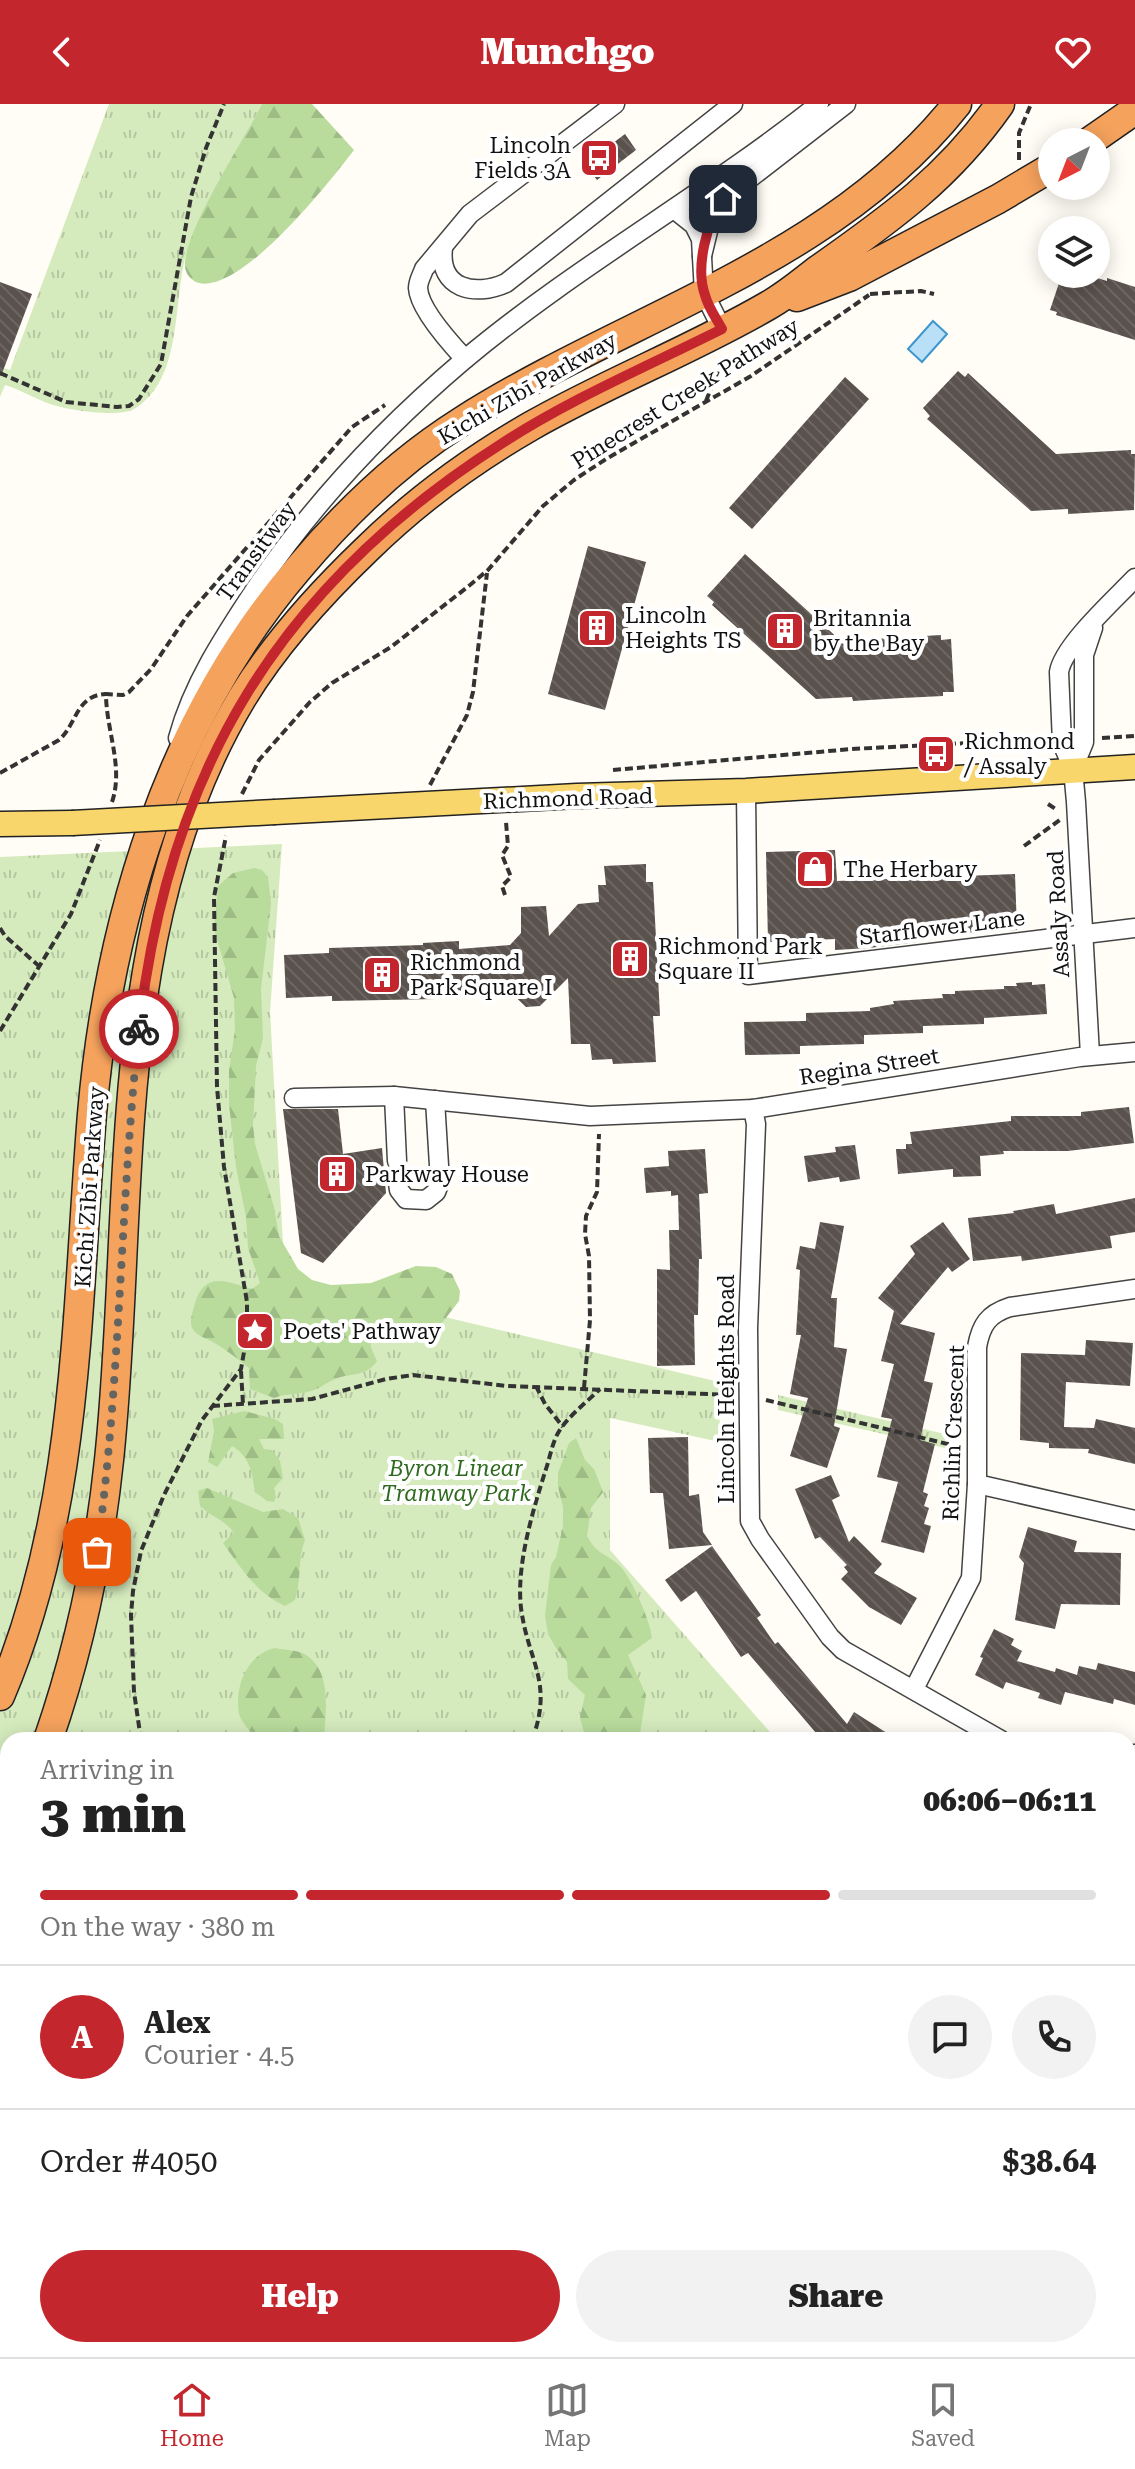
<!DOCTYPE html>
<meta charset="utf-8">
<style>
:root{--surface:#fff;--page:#f2f2f2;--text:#222;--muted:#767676;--line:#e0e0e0;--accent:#c4262e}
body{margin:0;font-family:"Roboto Serif",serif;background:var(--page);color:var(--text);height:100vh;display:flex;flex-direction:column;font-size:30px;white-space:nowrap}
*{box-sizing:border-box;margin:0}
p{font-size:26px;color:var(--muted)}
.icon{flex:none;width:44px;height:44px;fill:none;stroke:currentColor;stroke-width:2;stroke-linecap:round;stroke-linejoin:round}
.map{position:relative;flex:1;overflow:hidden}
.panel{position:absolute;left:0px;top:1628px;width:1136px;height:626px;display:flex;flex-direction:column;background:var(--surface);border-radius:24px 24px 0 0;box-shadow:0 4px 20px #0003}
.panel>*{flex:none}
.needle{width:52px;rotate:222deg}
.controls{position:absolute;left:1038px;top:24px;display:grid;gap:16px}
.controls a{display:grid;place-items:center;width:72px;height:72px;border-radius:50%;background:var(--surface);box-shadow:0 4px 20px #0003;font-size:40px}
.pin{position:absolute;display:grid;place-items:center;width:68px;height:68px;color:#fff;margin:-34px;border-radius:16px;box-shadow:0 4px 12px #0006}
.courier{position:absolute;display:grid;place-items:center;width:80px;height:80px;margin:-40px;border:6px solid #c4262e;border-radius:50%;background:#fff;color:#222;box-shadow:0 2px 10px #0007}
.headline em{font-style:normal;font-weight:800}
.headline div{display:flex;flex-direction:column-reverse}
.headline{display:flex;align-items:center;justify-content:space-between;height:136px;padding:0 40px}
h1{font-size:52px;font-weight:800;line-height:60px}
.bar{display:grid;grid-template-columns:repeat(4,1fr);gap:12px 8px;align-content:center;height:96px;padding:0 40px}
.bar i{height:10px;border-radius:6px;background:var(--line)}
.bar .on{background:var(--accent)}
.bar p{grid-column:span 4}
.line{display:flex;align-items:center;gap:20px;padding:0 40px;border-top:2px solid var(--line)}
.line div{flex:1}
.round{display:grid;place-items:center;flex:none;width:84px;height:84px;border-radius:42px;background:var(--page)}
.cta{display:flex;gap:16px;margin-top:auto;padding:16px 40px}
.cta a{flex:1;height:92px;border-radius:48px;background:var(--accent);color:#fff;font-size:32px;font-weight:800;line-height:92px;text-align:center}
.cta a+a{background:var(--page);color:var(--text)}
header{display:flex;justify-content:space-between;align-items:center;height:104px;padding:0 40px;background:var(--accent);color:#fff;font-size:36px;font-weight:800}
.dock{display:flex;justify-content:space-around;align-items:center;height:112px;border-top:2px solid var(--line);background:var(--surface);font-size:22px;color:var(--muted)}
.dock a{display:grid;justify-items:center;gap:4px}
.dock .on{color:var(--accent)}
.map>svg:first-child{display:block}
.grass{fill:url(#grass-tufts)}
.forest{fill:url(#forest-firs)}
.water{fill:#b9e0f7;stroke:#3f96cf;stroke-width:2}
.building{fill:url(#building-back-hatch)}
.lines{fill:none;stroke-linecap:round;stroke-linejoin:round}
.minor-casing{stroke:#444;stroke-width:21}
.major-casing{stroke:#222;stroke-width:27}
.highway-casing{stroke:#222;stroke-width:31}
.path{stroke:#333;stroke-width:4;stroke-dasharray:8 4;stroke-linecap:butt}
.minor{stroke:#fff;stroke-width:18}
.major{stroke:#f9d66b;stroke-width:24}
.highway{stroke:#f5a25d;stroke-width:28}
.major-bridge-casing{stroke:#222;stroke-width:27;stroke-linecap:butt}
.major-bridge{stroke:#f9d66b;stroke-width:24}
.done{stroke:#646461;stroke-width:8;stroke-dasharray:0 14.4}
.route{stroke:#c4262e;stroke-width:10}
.labels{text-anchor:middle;stroke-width:8;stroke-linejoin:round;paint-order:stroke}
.poi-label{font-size:22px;fill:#111;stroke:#fff;text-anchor:start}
.street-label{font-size:22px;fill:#111;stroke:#fff}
.park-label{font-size:22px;font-style:italic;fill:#2f6b1f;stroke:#fff}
</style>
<header><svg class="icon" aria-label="back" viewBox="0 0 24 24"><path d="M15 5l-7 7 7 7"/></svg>Munchgo<svg class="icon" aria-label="heart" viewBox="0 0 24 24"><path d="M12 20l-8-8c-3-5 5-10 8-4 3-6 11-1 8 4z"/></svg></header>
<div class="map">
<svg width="1135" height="2253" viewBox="0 0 1135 2253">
<defs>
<pattern id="grass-tufts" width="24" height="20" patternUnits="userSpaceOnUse" patternTransform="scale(2)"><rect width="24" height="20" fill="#d5ebbd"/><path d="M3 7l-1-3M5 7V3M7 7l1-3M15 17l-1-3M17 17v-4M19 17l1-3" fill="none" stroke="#b6c8a1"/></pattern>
<pattern id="forest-firs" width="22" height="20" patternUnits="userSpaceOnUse" patternTransform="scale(2)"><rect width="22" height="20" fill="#b9dc9c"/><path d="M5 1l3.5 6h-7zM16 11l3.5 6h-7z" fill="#9ebc85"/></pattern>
<pattern id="building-back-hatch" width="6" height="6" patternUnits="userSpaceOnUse" patternTransform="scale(2)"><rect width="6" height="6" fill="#5a524d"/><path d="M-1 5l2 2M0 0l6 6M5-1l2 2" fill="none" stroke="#6d6662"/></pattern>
</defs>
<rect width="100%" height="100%" fill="#fffdf5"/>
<g class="grass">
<path d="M109 0H262C238 46 207 92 189 141 171 190 186 274 134 305 118 314 67 306 50 300 34 294 21 286 5 281L0 293V263L10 266Z"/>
<polygon points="282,740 270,908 285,1175 719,1278 720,1338 610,1314 610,1446 777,1636 8,1636 8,2220 0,2225 0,753"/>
<polygon points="778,1291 945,1330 945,1344 778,1306"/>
<polygon points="1128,1768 1135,1769 1135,1854 1128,1853"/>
</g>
<g class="forest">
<path d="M262 0H312L354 46C331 76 238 195 196 178 188 174 184 166 185 158 187 123 244 35 262 0Z"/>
<path d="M254 764 262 766 268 773 271 800 261 885 263 934 256 962 253 1021 255 1040 274 1103 279 1132 298 1165 312 1176 331 1181 371 1179 416 1162 436 1163 452 1170 460 1187 459 1197 442 1219 434 1223 412 1228 375 1227C365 1236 373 1247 377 1257 366 1274 349 1268 333 1276 326 1279 319 1285 311 1287 298 1291 286 1289 274 1294L250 1285 249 1264C235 1253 223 1243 207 1235 202 1233 195 1230 192 1224 189 1216 193 1207 195 1199 205 1166 228 1178 252 1185L260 1179 248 1144 246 1113 236 1063 229 1000V967L235 925 234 894 214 825 218 782 233 769Z"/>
<path d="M244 1307 275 1315 283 1320 284 1335H259L264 1345 272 1346 280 1357 283 1374 274 1384 276 1393 274 1398 267 1397 255 1388C252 1368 250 1353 232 1342L217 1363 208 1358 214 1327 212 1315Z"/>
<path d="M576 1334 585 1356 594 1365 603 1388 591 1404 587 1432C597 1451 606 1449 620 1462 632 1475 650 1516 652 1534L628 1551 646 1591 639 1636H570L584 1628 580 1614 585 1591 568 1575 567 1558 556 1544 548 1530 545 1512 551 1461 556 1453 563 1422V1403L558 1383V1369L569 1339Z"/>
<path d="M207 1384 263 1408 283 1405 298 1414 305 1436C297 1456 302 1475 295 1496L285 1502C256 1489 241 1464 223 1439L234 1429C225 1416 212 1413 200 1402L198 1387Z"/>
<path d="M275 1544C284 1546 299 1546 306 1551 333 1568 325 1610 324 1636H257C252 1629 241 1618 239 1610 234 1583 247 1550 275 1544Z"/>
<polygon points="8,1809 8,1911 0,1913 0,1813"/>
<polygon points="1128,1836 1135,1836 1135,2253 766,2253 759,2246 1128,2246"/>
<polygon points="8,2191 8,2246 668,2246 672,2253 0,2253 0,2197"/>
</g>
<g class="water">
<polygon points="933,217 947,230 922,258 908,245"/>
<polygon points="8,1967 8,2160 0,2183 0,1972"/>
<polygon points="668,2246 759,2246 766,2253 672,2253"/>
</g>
<g class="building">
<polygon points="625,30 636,46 597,76 585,60"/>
<polygon points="1062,170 1084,170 1107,177 1107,174 1135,183 1135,236 1056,211 1057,208 1050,206"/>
<polygon points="0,178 32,190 1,272 0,271"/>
<polygon points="958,267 965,273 968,269 1056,350 1131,346 1131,350 1135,350 1134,406 1068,410 1068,405 1031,407 927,315 930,312 923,304"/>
<polygon points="845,273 869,295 752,425 729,404"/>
<polygon points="588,442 646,458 605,606 548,590"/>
<polygon points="745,450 841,537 941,531 941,536 951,535 954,588 943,588 943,592 902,594 853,597 852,593 816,595 712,501 714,498 707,492"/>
<polygon points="835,746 837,777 1015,770 1017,826 917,832 917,838 869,844 835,846 835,835 768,838 766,748"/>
<polygon points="646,760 646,778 653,778 658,872 660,912 653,912 656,958 613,960 612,955 592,956 590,940 571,940 568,874 540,902 526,903 505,883 461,885 462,891 436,892 437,895 332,897 332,892 286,894 284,851 329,849 329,844 423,841 423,839 440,838 459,837 459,845 510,841 521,829 521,803 546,802 549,832 578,800 599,798 598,781 606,781 604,762"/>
<polygon points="1032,878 1032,881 1045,880 1047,910 984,914 984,920 923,922 923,929 864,931 864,940 800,942 800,950 745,951 744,918 806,917 806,909 870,907 870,904 894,900 893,897 943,894 942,890 955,890 955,887 1004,885 1004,882 1017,882 1016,879"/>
<polygon points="1129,1003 1134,1039 1068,1047 1003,1047 1004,1050 980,1052 981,1072 953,1073 953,1065 898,1070 896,1045 906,1045 906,1040 912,1040 910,1028 1011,1017 1011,1012 1081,1012 1081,1008"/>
<polygon points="283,1005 338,1005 343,1050 382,1044 386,1089 323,1159 301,1149"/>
<polygon points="855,1041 860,1075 840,1078 839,1073 808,1078 804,1052 836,1048 835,1043"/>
<polygon points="705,1045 708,1089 699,1090 702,1155 699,1155 698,1211 694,1211 695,1261 657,1262 657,1165 670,1166 669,1126 679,1126 678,1091 671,1092 671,1087 646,1089 644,1064 669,1062 668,1047"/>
<polygon points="1135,1094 1135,1128 1110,1132 1112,1144 1022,1157 1021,1152 973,1157 968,1114 1014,1109 1013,1107 1054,1100 1056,1110"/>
<polygon points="820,1118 844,1122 831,1194 837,1194 834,1243 847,1245 834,1322 840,1324 827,1364 790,1352 808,1294 790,1290 801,1231 796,1231 800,1166 796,1165 800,1142 815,1145"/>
<polygon points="943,1118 970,1155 952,1168 948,1163 900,1220 935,1229 924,1277 933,1279 920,1336 935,1340 923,1388 928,1390 924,1402 929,1404 924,1420 931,1422 924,1449 881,1438 898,1378 877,1373 892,1315 881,1313 894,1260 881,1257 894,1207 878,1194 915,1150 910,1142"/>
<polygon points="1086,1236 1133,1239 1130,1282 1066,1278 1064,1323 1094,1324 1096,1315 1135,1324 1135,1360 1088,1349 1089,1345 1049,1344 1049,1339 1020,1336 1021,1249 1085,1251"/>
<polygon points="688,1333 689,1392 699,1390 703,1428 712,1441 669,1445 663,1389 650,1389 648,1334"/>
<polygon points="831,1371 840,1392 832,1396 849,1438 854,1432 882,1460 874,1469 917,1494 901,1521 869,1503 841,1475 848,1468 844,1463 847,1461 820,1433 815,1435 795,1385"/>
<polygon points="1028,1423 1077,1437 1074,1448 1121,1449 1120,1501 1061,1500 1055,1525 1015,1516 1024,1459 1019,1453"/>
<polygon points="712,1442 761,1511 757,1514 775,1540 778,1538 847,1620 854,1608 898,1636 822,1636 748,1549 741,1553 696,1487 681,1498 665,1476"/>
<polygon points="994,1525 1014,1535 1011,1541 1022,1547 1017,1557 1055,1568 1056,1564 1077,1571 1079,1562 1096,1566 1098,1559 1135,1568 1135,1601 1114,1595 1113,1600 1065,1588 1061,1601 1038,1594 1040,1589 1006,1578 1003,1585 975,1571 983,1554 980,1553"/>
</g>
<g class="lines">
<defs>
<g id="minor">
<polyline points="675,106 694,121 701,135 704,189 722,225"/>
<path d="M443 144C438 185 475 193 506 179L733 0"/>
<polyline points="702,152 710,119 723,95 846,0"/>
<path d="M465 255C451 240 419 205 418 184 418 177 422 171 424 165L470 110 615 0"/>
<path d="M178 634C193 579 225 531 256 484 314 398 385 323 464 256 576 162 705 91 819 0"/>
<polyline points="1073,665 1084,638 1084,551 1093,524"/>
<polyline points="746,687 748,871 1135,824"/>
<path d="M1090 951 1076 698 1073 665 1062 639 1059 568C1063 542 1115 495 1135 474"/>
<polyline points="394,992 397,1057"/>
<polyline points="294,994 394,992 590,1012 753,1005 1080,953 1135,948"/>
<polyline points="753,1005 756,1020 748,1224 750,1417 760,1435 830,1533 843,1546 1001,1636"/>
<polyline points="398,1079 399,1086 406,1095 426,1096 436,1088 440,1078 435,996"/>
<polyline points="977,1380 1135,1416"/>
<path d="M914 1585 971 1474 977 1380V1243C981 1221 988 1210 1010 1203L1135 1185"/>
<polyline points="1128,1650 1135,1650"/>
</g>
<g id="major">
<polyline points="275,708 577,692 746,687 1135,663"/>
<polyline points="0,720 72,719"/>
</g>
<g id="highway">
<polyline points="1089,38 1135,6"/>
<polyline points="797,193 849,173 998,95 1052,63"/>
<path d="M0 1592C79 1407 76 1207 92 1010 109 814 169 616 298 465 345 409 400 356 462 317 627 212 831 159 957 0"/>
<path d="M48 1636C80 1544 99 1452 109 1356 136 1102 105 822 242 594 276 538 320 490 367 445 416 397 472 356 531 322 608 278 692 246 769 201 787 191 803 177 819 165 890 115 949 73 1000 0"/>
<polyline points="0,1739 8,1723"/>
</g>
</defs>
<use href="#minor" class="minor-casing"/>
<use href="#major" class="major-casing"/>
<use href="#highway" class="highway-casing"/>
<g class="path">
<polyline points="1019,56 1019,29 1031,0"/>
<polyline points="730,124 741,112 756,101"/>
<polyline points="870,190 921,187 934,190"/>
<polyline points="0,269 66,298 117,303 129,302 139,295 161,260 191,93 206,44 224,0"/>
<polyline points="706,297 723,254"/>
<polyline points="1102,634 1135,632"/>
<polyline points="613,666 852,645 1045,635"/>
<path d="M0 669 59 636C77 620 76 591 106 590"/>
<polyline points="430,681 467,611 473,588 487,469"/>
<polyline points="242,690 259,656 310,598 332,579 391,543 470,481 488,466 543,402 574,376 606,355 751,272 869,191"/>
<path d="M112 698C124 663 106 626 106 590L123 591 129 588 151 565 187 512 352 323 385 301"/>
<polyline points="1048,700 1057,706"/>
<polyline points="1024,742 1061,715"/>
<polyline points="505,791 502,782 511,773 502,751 508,742 506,718"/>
<polyline points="0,824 5,832 40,863"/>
<polyline points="0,927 71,810 100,736"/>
<polyline points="241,1267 243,1300"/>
<polyline points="536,1282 545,1300 563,1323"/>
<polyline points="584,1284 590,1216 589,1152 585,1130 586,1112 597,1088 599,1030"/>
<polyline points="766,1296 960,1343"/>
<polyline points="212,1302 312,1295 386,1275 413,1271 507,1282 733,1291"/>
<polyline points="141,1636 134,1588 131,1511 133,1487 141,1447 164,1391 202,1316 241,1265 247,1231 247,1198 224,1063 217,983 214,793 226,732"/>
<path d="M532 1636C554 1578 528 1558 521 1504 516 1461 533 1406 546 1365 550 1353 552 1340 558 1329 567 1313 587 1298 600 1285"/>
<polyline points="1128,1812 1135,1812"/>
<polyline points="0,1929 8,1928"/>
<polyline points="1128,2029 1135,2030"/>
<polyline points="355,2246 359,2253"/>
</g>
<use href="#minor" class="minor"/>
<use href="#major" class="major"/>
<use href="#highway" class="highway"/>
<defs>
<polyline id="major-bridge" points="72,719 275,708"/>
</defs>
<use href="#major-bridge" class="major-bridge-casing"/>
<use href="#major-bridge" class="major-bridge"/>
</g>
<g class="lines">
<path class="done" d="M97 1448C121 1275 120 1099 139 925"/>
<path class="route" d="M139 925C168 666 280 481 501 340 570 295 648 262 722 225 716 214 708 203 705 191 695 163 707 118 723 95"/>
</g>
<defs>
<symbol id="bus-square" viewBox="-11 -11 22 22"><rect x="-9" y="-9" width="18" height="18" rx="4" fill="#c4262e" stroke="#fff"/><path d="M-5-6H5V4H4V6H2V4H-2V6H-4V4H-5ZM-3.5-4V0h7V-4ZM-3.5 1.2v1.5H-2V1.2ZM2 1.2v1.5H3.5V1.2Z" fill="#fff"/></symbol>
<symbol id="building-square" viewBox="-11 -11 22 22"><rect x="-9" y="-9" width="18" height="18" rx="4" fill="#c4262e" stroke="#fff"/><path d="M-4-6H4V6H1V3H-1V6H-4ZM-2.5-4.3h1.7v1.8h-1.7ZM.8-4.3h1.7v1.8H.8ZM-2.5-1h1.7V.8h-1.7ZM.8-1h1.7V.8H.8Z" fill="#fff"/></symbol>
<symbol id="shop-square" viewBox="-11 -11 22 22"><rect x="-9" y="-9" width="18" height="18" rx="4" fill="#c4262e" stroke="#fff"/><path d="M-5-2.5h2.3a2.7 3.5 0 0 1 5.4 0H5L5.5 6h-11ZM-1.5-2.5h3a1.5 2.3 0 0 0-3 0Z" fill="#fff"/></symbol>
<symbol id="sight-square" viewBox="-11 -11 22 22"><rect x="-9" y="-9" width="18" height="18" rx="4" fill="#c4262e" stroke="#fff"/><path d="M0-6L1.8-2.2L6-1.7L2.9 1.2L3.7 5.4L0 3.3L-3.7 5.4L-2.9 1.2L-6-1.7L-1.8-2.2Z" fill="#fff"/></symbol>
</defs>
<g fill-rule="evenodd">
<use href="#bus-square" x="577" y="32" width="44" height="44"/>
<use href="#building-square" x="575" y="502" width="44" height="44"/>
<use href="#building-square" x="763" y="505" width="44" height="44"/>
<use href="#bus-square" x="914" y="628" width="44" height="44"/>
<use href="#shop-square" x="793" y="743" width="44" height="44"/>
<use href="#building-square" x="608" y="833" width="44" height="44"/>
<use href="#building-square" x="360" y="849" width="44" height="44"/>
<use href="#building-square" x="315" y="1048" width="44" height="44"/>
<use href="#sight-square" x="233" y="1205" width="44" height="44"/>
</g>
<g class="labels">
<g class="poi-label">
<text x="571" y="49" text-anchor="end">Lincoln<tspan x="571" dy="25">Fields 3A</tspan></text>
<text x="625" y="519">Lincoln<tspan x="625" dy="25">Heights TS</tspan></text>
<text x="813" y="522">Britannia<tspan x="813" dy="25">by the Bay</tspan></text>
<text x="964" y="645">Richmond<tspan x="964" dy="25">/ Assaly</tspan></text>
<text x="843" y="773">The Herbary</text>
<text x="658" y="850">Richmond Park<tspan x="658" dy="25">Square II</tspan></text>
<text x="410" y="866">Richmond<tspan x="410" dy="25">Park Square I</tspan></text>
<text x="365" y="1078">Parkway House</text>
<text x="283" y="1235">Poets' Pathway</text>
</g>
<g class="street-label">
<text transform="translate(527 284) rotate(-30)" y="8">Kichi Zībī Parkway</text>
<text transform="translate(685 289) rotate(-32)" y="8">Pinecrest Creek Pathway</text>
<text transform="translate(256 447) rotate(-54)" y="8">Transitway</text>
<text transform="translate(568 694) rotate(-2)" y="8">Richmond Road</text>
<text transform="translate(1058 810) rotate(-93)" y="8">Assaly Road</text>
<text transform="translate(942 823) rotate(-7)" y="8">Starflower Lane</text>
<text transform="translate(869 962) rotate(-9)" y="8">Regina Street</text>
<text transform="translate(89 1083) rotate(-86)" y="8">Kichi Zībī Parkway</text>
<text transform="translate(726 1285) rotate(-90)" y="8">Lincoln Heights Road</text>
<text transform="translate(953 1329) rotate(-88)" y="8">Richlin Crescent</text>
</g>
<g class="park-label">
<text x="456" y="1372">Byron Linear<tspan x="456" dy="25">Tramway Park</tspan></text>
</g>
</g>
</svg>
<div class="controls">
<a><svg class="needle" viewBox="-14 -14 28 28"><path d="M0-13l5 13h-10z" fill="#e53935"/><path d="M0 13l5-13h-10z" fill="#767676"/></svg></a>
<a><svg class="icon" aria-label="layers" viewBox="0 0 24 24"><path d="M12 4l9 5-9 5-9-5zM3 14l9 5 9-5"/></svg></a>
</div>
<div class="pin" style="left:97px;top:1448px;background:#ea580c"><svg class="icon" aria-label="bag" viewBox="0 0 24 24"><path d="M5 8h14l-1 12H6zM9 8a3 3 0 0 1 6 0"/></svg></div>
<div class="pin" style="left:723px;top:95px;background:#1f2937"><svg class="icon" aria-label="home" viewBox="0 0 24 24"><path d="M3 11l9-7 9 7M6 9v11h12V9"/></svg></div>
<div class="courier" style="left:139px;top:925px"><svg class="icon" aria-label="bike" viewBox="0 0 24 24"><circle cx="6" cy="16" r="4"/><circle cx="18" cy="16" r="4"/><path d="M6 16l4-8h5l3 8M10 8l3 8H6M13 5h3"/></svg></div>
<section class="panel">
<div class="headline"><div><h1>3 min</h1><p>Arriving in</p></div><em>06:06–06:11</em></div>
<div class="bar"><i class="on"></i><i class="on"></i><i class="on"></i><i></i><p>On the way · 380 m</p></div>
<div class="line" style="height:144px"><b class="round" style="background:var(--accent);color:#fff">A</b><div><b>Alex</b><p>Courier · 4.5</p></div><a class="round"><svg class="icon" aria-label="chat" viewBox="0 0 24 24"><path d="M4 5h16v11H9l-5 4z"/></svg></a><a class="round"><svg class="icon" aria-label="phone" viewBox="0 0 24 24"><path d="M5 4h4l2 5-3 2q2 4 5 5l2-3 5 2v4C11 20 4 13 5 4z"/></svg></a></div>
<div class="line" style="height:104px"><div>Order #4050</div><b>$38.64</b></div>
<div class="cta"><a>Help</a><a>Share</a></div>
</section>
</div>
<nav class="dock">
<a class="on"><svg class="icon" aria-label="home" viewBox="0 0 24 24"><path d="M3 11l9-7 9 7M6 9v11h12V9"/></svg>Home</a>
<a><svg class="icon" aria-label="map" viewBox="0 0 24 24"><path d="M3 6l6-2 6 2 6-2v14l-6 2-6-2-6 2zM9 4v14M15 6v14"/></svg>Map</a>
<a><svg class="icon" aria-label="saved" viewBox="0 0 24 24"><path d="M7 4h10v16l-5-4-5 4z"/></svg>Saved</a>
</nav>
